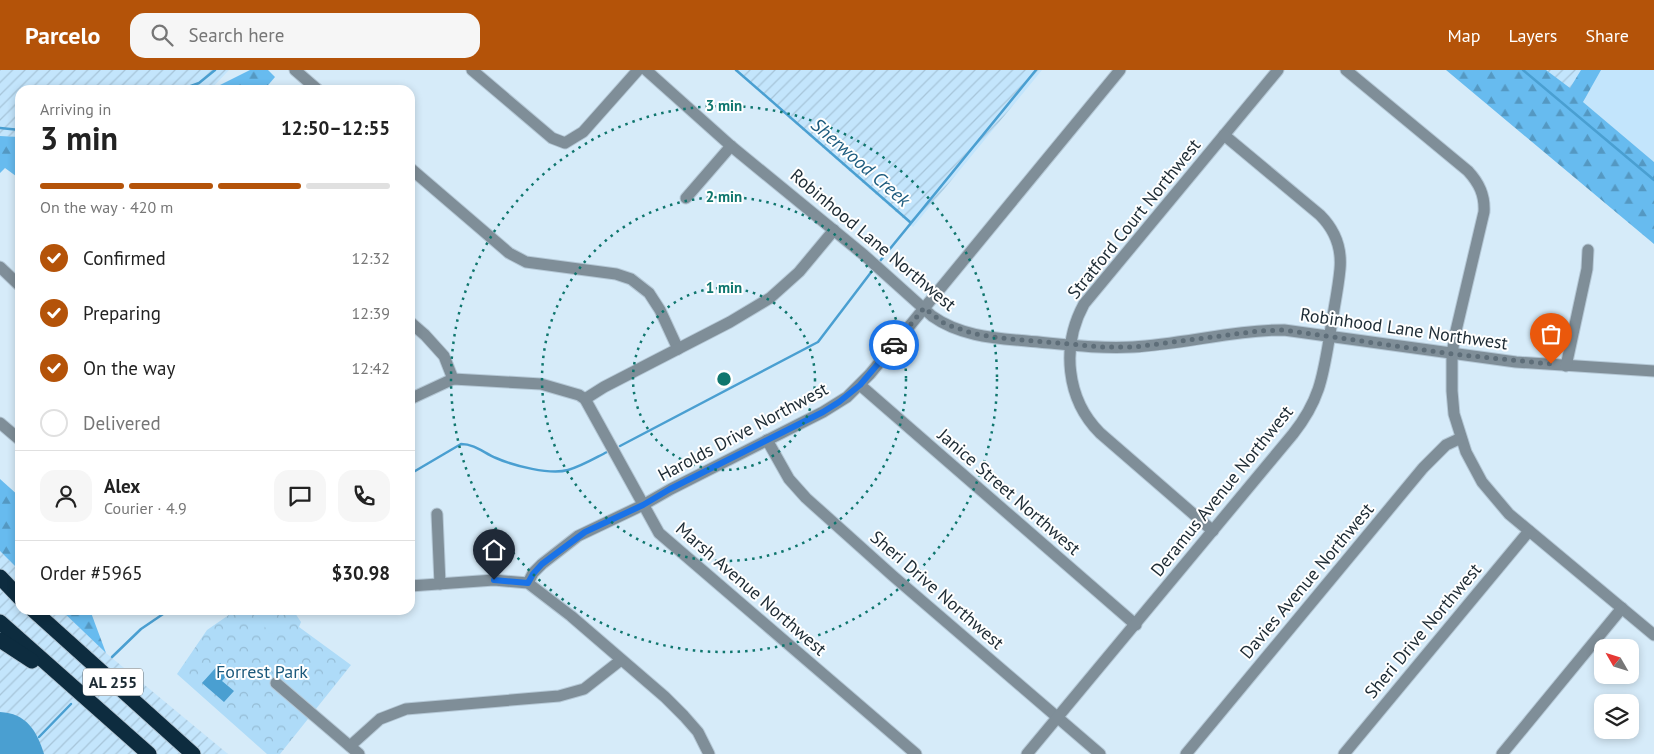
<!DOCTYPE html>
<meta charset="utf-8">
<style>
:root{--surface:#fff;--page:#f6f6f6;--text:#222;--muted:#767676;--line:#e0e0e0;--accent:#b45309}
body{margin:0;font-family:"PT Sans",sans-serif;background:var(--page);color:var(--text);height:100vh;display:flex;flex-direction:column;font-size:19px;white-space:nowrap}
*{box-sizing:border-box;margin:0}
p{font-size:16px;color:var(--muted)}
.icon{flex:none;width:28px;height:28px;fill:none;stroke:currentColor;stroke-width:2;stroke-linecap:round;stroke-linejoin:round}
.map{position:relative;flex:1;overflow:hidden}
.details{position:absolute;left:15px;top:15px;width:400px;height:530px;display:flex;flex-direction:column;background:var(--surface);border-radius:15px;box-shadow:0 2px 8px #0003}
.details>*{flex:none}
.needle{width:32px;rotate:309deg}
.tools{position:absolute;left:1594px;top:569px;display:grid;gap:10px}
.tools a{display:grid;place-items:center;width:45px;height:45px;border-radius:10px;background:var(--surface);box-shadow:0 2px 8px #0003;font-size:25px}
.pin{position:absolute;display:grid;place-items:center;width:42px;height:42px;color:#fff;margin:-51px -21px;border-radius:50% 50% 50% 0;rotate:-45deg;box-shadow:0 0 5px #0007}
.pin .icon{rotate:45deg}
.courier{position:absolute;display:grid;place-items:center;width:50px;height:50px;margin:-25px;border:4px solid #1a73e8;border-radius:50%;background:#fff;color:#222;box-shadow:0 1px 6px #0007}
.headline em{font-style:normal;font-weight:700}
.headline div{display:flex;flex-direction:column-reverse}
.headline{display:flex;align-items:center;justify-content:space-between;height:85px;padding:0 25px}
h1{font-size:32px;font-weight:700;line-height:38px}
.bar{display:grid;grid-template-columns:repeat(4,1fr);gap:8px 5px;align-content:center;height:60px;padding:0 25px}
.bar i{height:6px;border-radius:4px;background:var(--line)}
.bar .selected{background:var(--accent)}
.bar p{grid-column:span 4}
.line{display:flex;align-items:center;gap:12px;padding:0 25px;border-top:1px solid var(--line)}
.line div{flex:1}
.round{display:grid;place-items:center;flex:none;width:52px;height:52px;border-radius:15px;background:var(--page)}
ol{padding:0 25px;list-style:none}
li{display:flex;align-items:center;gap:15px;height:55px}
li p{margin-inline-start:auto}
li .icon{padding:5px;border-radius:50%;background:var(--accent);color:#fff;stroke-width:4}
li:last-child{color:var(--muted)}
li i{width:28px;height:28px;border:2px solid var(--line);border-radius:50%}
header{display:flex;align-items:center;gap:30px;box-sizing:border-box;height:70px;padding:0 25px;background:var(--accent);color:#fff}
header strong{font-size:24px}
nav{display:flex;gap:28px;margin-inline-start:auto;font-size:18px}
.search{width:350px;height:45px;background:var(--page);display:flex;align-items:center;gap:12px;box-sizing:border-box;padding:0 18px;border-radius:15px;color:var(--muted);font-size:19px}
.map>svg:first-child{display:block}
.built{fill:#c3e5fc}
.industrial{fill:url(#industrial-furrows)}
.forest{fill:url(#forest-firs)}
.park{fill:url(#park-crowns)}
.pitch{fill:#aedbf8}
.water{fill:#4a9fd1}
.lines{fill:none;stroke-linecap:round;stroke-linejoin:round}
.stream{stroke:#4a9fd1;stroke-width:2.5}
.minor-casing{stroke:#b5c8d6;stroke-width:13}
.highway-casing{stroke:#b5c8d6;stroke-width:17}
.minor{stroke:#7f8e98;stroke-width:11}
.highway{stroke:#0d2c3f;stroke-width:15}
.done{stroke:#5e6e79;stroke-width:5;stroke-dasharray:0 9}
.route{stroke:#1a73e8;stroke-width:6}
.ring{fill:none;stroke:#0f766e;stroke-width:2.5;stroke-dasharray:2.5 5}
.labels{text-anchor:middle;stroke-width:4;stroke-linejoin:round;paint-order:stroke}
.shield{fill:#fff;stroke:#616b71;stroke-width:1}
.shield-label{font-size:16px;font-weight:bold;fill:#1d2b34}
.street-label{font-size:18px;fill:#1d2b34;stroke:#fff}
.park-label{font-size:18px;fill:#1c5a7d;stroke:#fff}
.water-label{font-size:19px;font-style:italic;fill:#1d5c7f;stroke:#fff}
.centre{fill:#0f766e;stroke:#fff;stroke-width:2.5}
.ring-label{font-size:15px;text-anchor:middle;font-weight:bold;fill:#0f766e;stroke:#fff;stroke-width:4;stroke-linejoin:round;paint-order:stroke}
</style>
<header>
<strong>Parcelo</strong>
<div class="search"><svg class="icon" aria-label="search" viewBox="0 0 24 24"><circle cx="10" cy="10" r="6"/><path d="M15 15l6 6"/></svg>Search here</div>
<nav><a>Map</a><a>Layers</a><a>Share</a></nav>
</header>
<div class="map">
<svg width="1654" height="684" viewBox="0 0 1654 684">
<defs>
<pattern id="industrial-furrows" width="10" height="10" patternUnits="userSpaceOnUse" patternTransform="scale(1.25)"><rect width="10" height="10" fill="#c3e5fc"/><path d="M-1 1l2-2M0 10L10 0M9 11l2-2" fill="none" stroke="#a7c5d9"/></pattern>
<pattern id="forest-firs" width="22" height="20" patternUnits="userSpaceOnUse" patternTransform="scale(1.25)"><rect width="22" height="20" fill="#67bbef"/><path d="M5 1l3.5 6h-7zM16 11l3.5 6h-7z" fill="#5498c2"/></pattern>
<pattern id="park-crowns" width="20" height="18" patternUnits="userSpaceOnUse" patternTransform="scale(1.25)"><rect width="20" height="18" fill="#aedbf8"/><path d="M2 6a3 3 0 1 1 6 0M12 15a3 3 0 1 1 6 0" fill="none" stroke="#95bcd5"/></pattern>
</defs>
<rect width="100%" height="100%" fill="#d6ebf9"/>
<polygon class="built" points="1601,0 1654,0 1654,92 1583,32"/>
<g class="industrial">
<polygon points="0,0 229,0 210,20 20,20 20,67 0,66"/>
<polygon points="734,0 1042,0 913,157"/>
<polygon points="1546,0 1601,0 1583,32"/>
<polygon points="0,481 20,501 20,540 61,540 106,583 228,684 0,684"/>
</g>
<g class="forest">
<polygon points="250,0 268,0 275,7 264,20 210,20"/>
<polygon points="1446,0 1546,0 1570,18 1581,0 1601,0 1583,32 1654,92 1654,174"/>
<polygon points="0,66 20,67 20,109 5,98 0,103"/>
<polygon points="0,409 20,427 20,501 0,481"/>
<polygon points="61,540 90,540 106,583"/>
</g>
<polygon class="park" points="236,540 293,540 301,552 299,557 351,595 280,684 267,684 177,604 207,560"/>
<polygon class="pitch" points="257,540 269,540 281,558 270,565 255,541"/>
<g class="water">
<polygon points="220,593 230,602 222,611 234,621 224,632 202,613"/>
<path d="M0 642C26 643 37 661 44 684H0Z"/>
</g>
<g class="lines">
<g class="stream">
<polyline points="736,0 910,152"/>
<polyline points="1523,0 1654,110"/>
<polyline points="180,20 199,13 215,0"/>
<polyline points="0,58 20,60"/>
<polyline points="880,191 1036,0"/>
<polyline points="620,376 818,272 872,201"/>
<path d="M410 404 461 374C475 374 484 383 496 388 514 396 550 405 568 400 582 396 595 388 607 382"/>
<polyline points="112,587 141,559 169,540"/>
<polyline points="39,667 71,634"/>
</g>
<defs>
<g id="minor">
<polyline points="295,0 318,20"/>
<polyline points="472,0 552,68 565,73 583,62 638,0"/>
<path d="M646 0 731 76 864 185 932 246C960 266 994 268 1027 271 1062 274 1098 279 1133 277 1184 274 1234 260 1284 260L1516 292 1654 301"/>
<path d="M1346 0 1468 101C1479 113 1485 125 1484 142L1455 265 1452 284V321L1454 344 1466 382 1482 412 1509 444 1654 565"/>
<polyline points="410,98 509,183 526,192 616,204 631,209 649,223 660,240 678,279"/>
<polyline points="686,128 731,76"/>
<polyline points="0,197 20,216"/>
<polyline points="410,252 425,265 444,286 453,309"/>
<polyline points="1566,296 1587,199 1588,180"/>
<polyline points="860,315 1136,555"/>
<polyline points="410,329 453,309 541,314 579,325 585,329 659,463 916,684"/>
<polyline points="585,329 604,317 730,252 770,228 799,202 834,160"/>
<polyline points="0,353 20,370"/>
<polyline points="767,370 789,409 806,428 893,506 1100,684"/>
<polyline points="437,444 440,514"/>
<path d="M1213 461 1100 363C1066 329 1061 276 1084 234L1278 0"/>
<polyline points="528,513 533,503 542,494 578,466 643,435 671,419 823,342 847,327 870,304 1120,0"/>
<polyline points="410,516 494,510 528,513 571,546 665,627 684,646 698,662 709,684"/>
<polyline points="276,613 359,684"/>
<polyline points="350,676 380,649 406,639 559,626 584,619 621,590"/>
<path d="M1027 684 1293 364C1320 330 1323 306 1330 264 1333 242 1338 221 1340 199 1342 177 1335 160 1320 145L1224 65"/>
<polyline points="1186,684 1423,398 1446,375 1461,368"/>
<polyline points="1344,684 1529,461"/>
<polyline points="1502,684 1622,538"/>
</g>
<g id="highway">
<polyline points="0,507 20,528"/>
<polyline points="33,540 193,684"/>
<polyline points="0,552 149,684"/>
<polyline points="0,570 32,591"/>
</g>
</defs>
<use href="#minor" class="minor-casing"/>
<use href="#highway" class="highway-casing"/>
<use href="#minor" class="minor"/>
<use href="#highway" class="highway"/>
</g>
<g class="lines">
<polyline class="done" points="894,275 924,238 945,254 975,264 1000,268 1103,277 1134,277 1259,261 1284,260 1452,284 1551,294"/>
<polyline class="route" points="494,510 528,513 533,504 542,494 585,462 643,435 670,419 823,342 839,332 860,315 894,275"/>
</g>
<g class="ring">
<circle cx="724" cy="309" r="91"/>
<circle cx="724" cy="309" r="182"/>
<circle cx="724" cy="309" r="273"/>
</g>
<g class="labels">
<rect class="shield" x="83" y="598.5" width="60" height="27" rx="4"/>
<g class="shield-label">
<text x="113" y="618">AL 255</text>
</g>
<g class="street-label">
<text transform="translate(1134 149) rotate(-51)" y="6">Stratford Court Northwest</text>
<text transform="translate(873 170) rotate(40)" y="6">Robinhood Lane Northwest</text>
<text transform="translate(1404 259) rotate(8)" y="6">Robinhood Lane Northwest</text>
<text transform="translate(743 362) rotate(-28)" y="6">Harolds Drive Northwest</text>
<text transform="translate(1222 421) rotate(-51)" y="6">Deramus Avenue Northwest</text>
<text transform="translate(1009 422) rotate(41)" y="6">Janice Street Northwest</text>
<text transform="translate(1307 511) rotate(-50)" y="6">Davies Avenue Northwest</text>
<text transform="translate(751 519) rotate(41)" y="6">Marsh Avenue Northwest</text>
<text transform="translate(937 520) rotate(41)" y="6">Sheri Drive Northwest</text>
<text transform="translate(1423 561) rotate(-50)" y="6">Sheri Drive Northwest</text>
</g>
<g class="park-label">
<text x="262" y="608">Forrest Park</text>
</g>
<g class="water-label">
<text transform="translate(861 92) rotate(41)" y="7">Sherwood Creek</text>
</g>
</g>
<circle cx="724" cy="309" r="8" class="centre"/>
<g class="ring-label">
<text x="724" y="41">3 min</text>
<text x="724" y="132">2 min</text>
<text x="724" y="223">1 min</text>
</g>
</svg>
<div class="tools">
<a><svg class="needle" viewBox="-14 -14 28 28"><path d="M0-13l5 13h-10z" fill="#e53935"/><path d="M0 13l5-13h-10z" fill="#767676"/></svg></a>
<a><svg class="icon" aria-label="layers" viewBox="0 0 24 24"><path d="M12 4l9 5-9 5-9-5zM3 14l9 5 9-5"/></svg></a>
</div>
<div class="pin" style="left:1551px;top:294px;background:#ea580c"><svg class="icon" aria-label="bag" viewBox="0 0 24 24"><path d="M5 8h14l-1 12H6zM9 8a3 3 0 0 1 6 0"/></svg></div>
<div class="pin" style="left:494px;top:510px;background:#1f2937"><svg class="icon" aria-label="home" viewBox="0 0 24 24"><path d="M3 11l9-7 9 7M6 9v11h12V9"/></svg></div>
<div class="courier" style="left:894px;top:275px"><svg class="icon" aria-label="car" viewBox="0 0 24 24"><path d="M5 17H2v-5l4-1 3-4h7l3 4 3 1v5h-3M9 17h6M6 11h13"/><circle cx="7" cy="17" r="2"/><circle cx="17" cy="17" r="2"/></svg></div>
<section class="details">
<div class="headline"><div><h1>3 min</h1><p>Arriving in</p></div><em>12:50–12:55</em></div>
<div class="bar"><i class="selected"></i><i class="selected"></i><i class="selected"></i><i></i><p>On the way · 420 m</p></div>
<ol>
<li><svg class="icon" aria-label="check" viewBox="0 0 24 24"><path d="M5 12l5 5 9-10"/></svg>Confirmed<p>12:32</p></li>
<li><svg class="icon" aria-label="check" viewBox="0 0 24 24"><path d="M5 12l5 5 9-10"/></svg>Preparing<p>12:39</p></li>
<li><svg class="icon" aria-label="check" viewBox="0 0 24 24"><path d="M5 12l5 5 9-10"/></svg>On the way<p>12:42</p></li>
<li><i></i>Delivered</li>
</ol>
<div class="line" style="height:90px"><a class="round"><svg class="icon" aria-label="person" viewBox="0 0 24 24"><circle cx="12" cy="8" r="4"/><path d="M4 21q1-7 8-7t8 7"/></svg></a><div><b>Alex</b><p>Courier · 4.9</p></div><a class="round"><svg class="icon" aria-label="chat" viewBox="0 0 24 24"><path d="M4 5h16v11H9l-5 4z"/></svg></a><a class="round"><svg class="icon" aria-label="phone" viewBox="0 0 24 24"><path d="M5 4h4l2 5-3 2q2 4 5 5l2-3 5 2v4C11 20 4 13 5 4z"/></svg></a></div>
<div class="line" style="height:65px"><div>Order #5965</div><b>$30.98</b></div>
</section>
</div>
